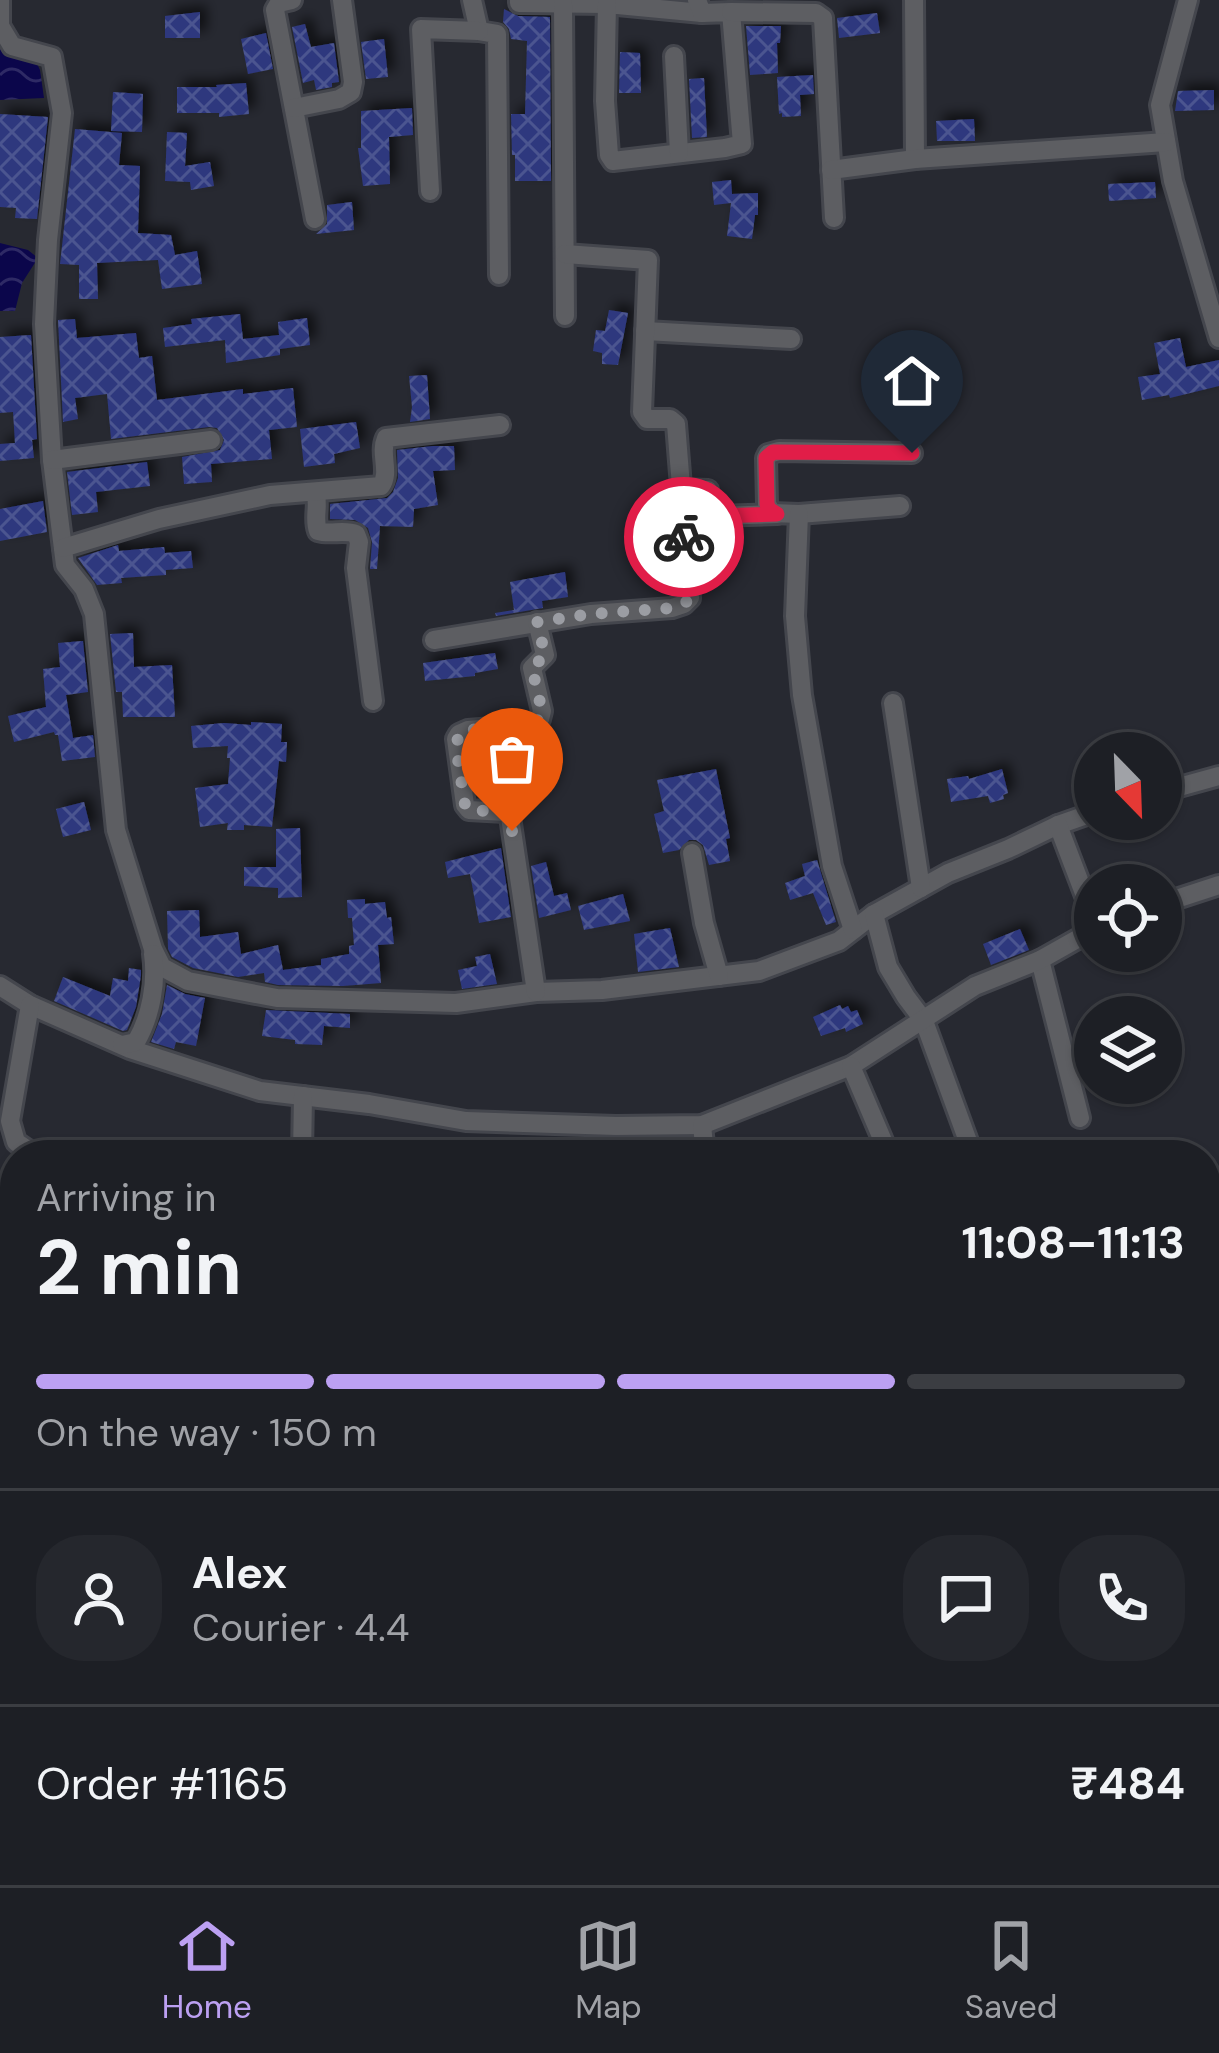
<!DOCTYPE html>
<meta charset="utf-8">
<style>
:root{--surface:#1d1f25;--page:#25272d;--text:#f1f3f6;--muted:#a0a2a7;--line:#3b3d42;--accent:#bca0f2}
body{margin:0;font-family:"DM Sans",sans-serif;background:var(--page);color:var(--text);height:100vh;display:flex;flex-direction:column;font-size:45px;white-space:nowrap}
*{box-sizing:border-box;margin:0}
p{font-size:39px;color:var(--muted)}
.icon{flex:none;width:66px;height:66px;fill:none;stroke:currentColor;stroke-width:2;stroke-linecap:round;stroke-linejoin:round}
.map{position:relative;flex:1;overflow:hidden}
.details{position:absolute;left:0px;top:1140px;width:1221px;height:747px;display:flex;flex-direction:column;background:var(--surface);border-radius:48px 48px 0 0;box-shadow:0 3px 9px #0004,0 0 0 3px var(--line)}
.details>*{flex:none}
.needle{width:78px;rotate:157deg}
.fabs{position:absolute;left:1074px;top:732px;display:grid;gap:24px}
.fabs a{display:grid;place-items:center;width:108px;height:108px;border-radius:50%;background:var(--surface);box-shadow:0 3px 9px #0004,0 0 0 3px var(--line);font-size:60px}
.pin{position:absolute;display:grid;place-items:center;width:102px;height:102px;color:#fff;margin:-123px -51px;border-radius:50% 50% 50% 0;rotate:-45deg;box-shadow:0 0 12px #0007}
.pin .icon{rotate:45deg}
.courier{position:absolute;display:grid;place-items:center;width:120px;height:120px;margin:-60px;border:9px solid #e11d48;border-radius:50%;background:#fff;color:#222;box-shadow:0 3px 15px #0007}
.overview em{font-style:normal;font-weight:700}
.overview div{display:flex;flex-direction:column-reverse}
.overview{display:flex;align-items:center;justify-content:space-between;height:204px;padding:0 36px}
h1{font-size:78px;font-weight:700;line-height:90px}
.bar{display:grid;grid-template-columns:repeat(4,1fr);gap:18px 12px;align-content:center;height:144px;padding:0 36px}
.bar i{height:15px;border-radius:9px;background:var(--line)}
.bar .active{background:var(--accent)}
.bar p{grid-column:span 4}
.line{display:flex;align-items:center;gap:30px;padding:0 36px;border-top:3px solid var(--line)}
.line div{flex:1}
.round{display:grid;place-items:center;flex:none;width:126px;height:126px;border-radius:48px;background:var(--page)}
.dock{display:flex;justify-content:space-around;align-items:center;height:168px;border-top:3px solid var(--line);background:var(--surface);font-size:33px;color:var(--muted)}
.dock a{display:grid;justify-items:center;gap:6px}
.dock .active{color:var(--accent)}
.map>svg:first-child{display:block}
.water{fill:url(#water-waves)}
.building{fill:url(#building-cross-hatch);filter:url(#shadow)}
.lines{fill:none;stroke-linecap:round;stroke-linejoin:round}
.minor-casing{stroke:#44464d;stroke-width:24}
.minor{stroke:#5d5e62;stroke-width:18}
.done{stroke:#9b9da3;stroke-width:12;stroke-dasharray:0 21.6}
.route{stroke:#e11d48;stroke-width:15}
</style>
<div class="map">
<svg width="1219" height="1885" viewBox="0 0 1219 1885">
<defs>
<pattern id="water-waves" width="16" height="10" patternUnits="userSpaceOnUse" patternTransform="scale(3)"><rect width="16" height="10" fill="#0b064b"/><path d="M0 5q4-4 8 0t8 0" fill="none" stroke="#2e2a65"/></pattern>
<pattern id="building-cross-hatch" width="8" height="8" patternUnits="userSpaceOnUse" patternTransform="scale(3)"><rect width="8" height="8" fill="#2e397e"/><path d="M0 0l8 8M0 8l8-8" fill="none" stroke="#4c5590"/></pattern>
<filter id="shadow"><feDropShadow dx="7" dy="-7" stdDeviation="6" flood-color="#0009"/></filter>
</defs>
<rect width="100%" height="100%" fill="#272931"/>
<g class="water">
<polygon points="0,0 9,42 31,51 40,70 44,98 0,100"/>
<polygon points="0,243 28,250 38,258 22,283 15,311 0,311"/>
</g>
<g class="building">
<polygon points="504,9 518,16 550,17 551,181 515,181 515,155 512,155 511,114 525,114 527,41 511,39 509,29 503,22"/>
<polygon points="200,12 200,38 165,38 165,16"/>
<polygon points="877,13 880,33 839,38 837,18"/>
<polygon points="305,24 311,47 334,43 339,82 332,83 332,87 316,90 314,80 303,83 292,27"/>
<polygon points="746,26 781,26 780,43 777,43 778,73 750,75"/>
<polygon points="266,33 273,69 248,74 241,39"/>
<polygon points="384,39 388,77 366,79 361,42"/>
<polygon points="620,52 640,53 641,93 619,93"/>
<polygon points="813,75 814,94 800,95 801,116 782,117 782,113 779,114 777,77"/>
<polygon points="704,78 707,137 692,138 689,79"/>
<polygon points="246,83 249,114 219,117 219,113 177,113 177,87 217,87 216,85"/>
<polygon points="1214,90 1214,110 1175,111 1178,91"/>
<polygon points="113,92 143,94 142,132 111,131"/>
<polygon points="412,108 413,135 389,137 390,184 363,186 358,148 361,148 361,111"/>
<polygon points="0,114 48,117 37,219 15,218 16,208 0,207"/>
<polygon points="974,119 975,141 937,141 936,121"/>
<polygon points="75,129 122,133 119,165 140,166 138,233 171,235 175,255 197,251 202,284 162,289 158,260 97,263 98,299 79,299 79,265 60,264"/>
<polygon points="167,132 187,133 185,166 210,162 214,186 191,190 190,182 165,181"/>
<polygon points="731,180 732,194 758,193 758,215 755,215 752,239 727,236 731,203 714,205 712,182"/>
<polygon points="1155,182 1156,198 1109,201 1108,184"/>
<polygon points="352,202 354,230 316,234 327,224 327,205"/>
<polygon points="609,310 628,313 618,365 602,364 602,353 593,351 596,330 605,331"/>
<polygon points="240,314 243,339 279,335 278,322 307,318 310,345 280,349 280,355 226,363 225,340 165,347 163,328 192,324 191,319"/>
<polygon points="75,319 77,338 136,333 139,358 152,356 157,400 243,389 243,394 293,388 297,427 269,430 272,459 211,464 212,482 184,484 182,457 220,450 224,440 217,428 209,427 111,439 107,394 75,398 78,419 63,422 58,320"/>
<polygon points="31,335 37,439 32,440 34,458 0,461 0,444 15,443 13,412 0,413 0,337"/>
<polygon points="1180,338 1186,367 1219,360 1219,386 1170,398 1169,395 1142,400 1138,377 1160,374 1154,343"/>
<polygon points="427,375 430,419 410,422 412,407 409,376"/>
<polygon points="356,422 360,448 334,454 335,463 304,467 300,429"/>
<polygon points="433,446 454,446 455,470 433,471 438,505 414,509 413,527 380,526 377,569 370,569 372,542 368,528 355,520 330,519 330,504 387,498 393,492 398,478 397,450"/>
<polygon points="147,462 150,486 96,492 98,512 72,515 67,472"/>
<polygon points="43,501 47,532 0,541 0,509"/>
<polygon points="118,545 119,551 164,547 165,553 191,551 193,568 166,570 166,575 121,578 122,583 97,585 78,558"/>
<polygon points="565,572 568,597 542,601 543,608 496,616 495,613 514,610 510,582"/>
<polygon points="133,633 134,667 172,665 175,717 123,717 122,692 116,692 110,634"/>
<polygon points="83,641 88,692 66,695 73,738 93,735 95,757 62,761 58,735 55,735 54,732 14,742 8,716 46,707 43,669 60,667 58,643"/>
<polygon points="495,653 498,669 475,673 475,676 425,681 423,663"/>
<polygon points="251,722 282,724 281,742 287,742 286,762 279,761 272,827 244,825 244,830 227,830 228,823 200,827 195,788 228,784 230,758 227,758 228,746 193,748 191,726 224,723 251,725"/>
<polygon points="716,769 730,838 726,839 730,861 709,865 703,845 696,840 689,840 679,850 663,853 654,814 664,811 657,780"/>
<polygon points="1002,769 1008,793 1003,795 1004,799 990,803 988,796 951,802 947,779 968,776 969,779"/>
<polygon points="84,802 91,830 63,837 56,809"/>
<polygon points="300,828 302,897 278,898 278,888 244,886 244,867 276,867 276,829"/>
<polygon points="501,848 511,917 479,923 470,874 448,878 445,862"/>
<polygon points="817,860 836,922 826,925 813,893 790,900 785,883 805,876 802,864"/>
<polygon points="546,862 554,896 567,893 571,910 539,918 531,866"/>
<polygon points="623,894 630,921 584,930 578,906"/>
<polygon points="365,899 365,904 385,902 387,918 391,917 394,944 378,945 381,983 343,986 278,985 265,982 264,973 238,977 193,968 172,957 168,949 167,911 199,910 200,937 238,932 241,954 278,945 283,970 321,965 321,959 349,954 349,946 354,945 352,918 348,918 347,900"/>
<polygon points="670,928 679,967 638,972 634,934"/>
<polygon points="1020,929 1029,950 991,965 983,944"/>
<polygon points="490,954 497,984 462,989 458,970 477,966 475,957"/>
<polygon points="129,968 141,970 141,975 136,1007 127,1030 123,1031 54,1001 63,977 110,996 113,978 128,981"/>
<polygon points="167,985 185,994 205,998 196,1046 176,1042 174,1049 151,1042 162,1014"/>
<polygon points="840,1005 842,1009 848,1006 851,1012 857,1010 863,1024 846,1032 845,1028 821,1036 813,1017"/>
<polygon points="266,1010 350,1014 350,1028 324,1026 322,1045 295,1044 295,1040 262,1036"/>
</g>
<g class="lines">
<defs>
<g id="minor">
<polyline points="0,0 0,26 12,46 52,57 62,113 48,240 44,324 52,460 65,565 84,589 94,614 116,830 153,949 162,967 188,981 277,998 456,1003 536,992 602,990 759,971 839,941 874,914 948,873 1008,849 1058,825 1095,812"/>
<polyline points="292,0 279,3 275,10 315,219"/>
<polyline points="472,0 479,31 497,34 499,275"/>
<polyline points="519,0 519,3 607,4 702,13"/>
<polyline points="914,0 915,159"/>
<polyline points="1188,0 1160,105 1173,181 1219,338"/>
<polyline points="563,4 565,316"/>
<polyline points="607,4 605,101 609,155 613,161 725,148 742,144 731,12 702,13 697,0"/>
<polyline points="731,12 816,13 823,18 834,218"/>
<polyline points="674,56 679,153"/>
<polyline points="294,108 339,99 351,92 353,82 342,0"/>
<polyline points="831,170 915,159 1166,142"/>
<polyline points="430,191 421,29 479,31"/>
<polyline points="645,331 791,339"/>
<polyline points="52,460 211,440"/>
<polyline points="680,489 708,490 710,508 717,516 777,514"/>
<path d="M315 492C320 505 313 517 318 531 330 535 344 529 356 534L359 542 356 568 373 701"/>
<polyline points="900,506 799,514 772,513 767,504 766,458 768,454 779,451 912,453"/>
<polyline points="799,514 795,616 802,695 832,866 853,930"/>
<path d="M63 548 159 519 270 495 381 486C391 472 379 454 386 438L500 425"/>
<polyline points="434,640 591,614 672,608 684,604 690,598 676,424 670,419 647,419 642,412 648,260 565,254"/>
<polyline points="893,703 921,888"/>
<polyline points="1161,792 1219,776"/>
<polyline points="1058,825 1095,922"/>
<polyline points="692,853 704,923 719,976"/>
<polyline points="1161,904 1219,885"/>
<polyline points="874,914 888,967 906,997 924,1021 973,1155"/>
<polyline points="1040,960 1080,1118"/>
<polyline points="0,986 30,1005 130,1049 260,1091 369,1104 466,1121 616,1126 702,1125 851,1066 975,986 1040,960 1095,929"/>
<polyline points="536,992 510,817 505,812 469,810 465,805 456,739 459,734 468,730 530,725 540,719 542,711 532,668 545,655 537,622"/>
<polyline points="30,1005 10,1121 16,1142 35,1155"/>
<path d="M122 1045 136 1042C151 1016 157 982 153 954"/>
<polyline points="851,1066 889,1155"/>
<polyline points="702,1125 705,1155"/>
<polyline points="302,1155 303,1096"/>
<polyline points="1206,1526 1219,1525"/>
<path d="M909 1885C928 1878 943 1870 960 1885"/>
</g>
</defs>
<use href="#minor" class="minor-casing"/>
<use href="#minor" class="minor"/>
</g>
<g class="lines">
<polyline class="done" points="512,831 506,812 469,810 465,805 456,746 459,734 468,730 530,724 540,719 542,711 532,668 545,655 537,622 591,614 672,608 684,604 690,598 684,537"/>
<polyline class="route" points="684,537 680,490 708,490 710,508 717,516 777,514 769,509 767,504 766,458 773,452 912,453"/>
</g>
</svg>
<div class="fabs">
<a><svg class="needle" viewBox="-14 -14 28 28"><path d="M0-13l5 13h-10z" fill="#e53935"/><path d="M0 13l5-13h-10z" fill="#a0a2a7"/></svg></a>
<a><svg class="icon" aria-label="locate" viewBox="0 0 24 24"><circle cx="12" cy="12" r="6"/><path d="M12 2v4M12 18v4M2 12h4M18 12h4"/></svg></a>
<a><svg class="icon" aria-label="layers" viewBox="0 0 24 24"><path d="M12 4l9 5-9 5-9-5zM3 14l9 5 9-5"/></svg></a>
</div>
<div class="pin" style="left:512px;top:831px;background:#ea580c"><svg class="icon" aria-label="bag" viewBox="0 0 24 24"><path d="M5 8h14l-1 12H6zM9 8a3 3 0 0 1 6 0"/></svg></div>
<div class="pin" style="left:912px;top:453px;background:#1f2937"><svg class="icon" aria-label="home" viewBox="0 0 24 24"><path d="M3 11l9-7 9 7M6 9v11h12V9"/></svg></div>
<div class="courier" style="left:684px;top:537px"><svg class="icon" aria-label="bike" viewBox="0 0 24 24"><circle cx="6" cy="16" r="4"/><circle cx="18" cy="16" r="4"/><path d="M6 16l4-8h5l3 8M10 8l3 8H6M13 5h3"/></svg></div>
<section class="details">
<div class="overview"><div><h1>2 min</h1><p>Arriving in</p></div><em>11:08–11:13</em></div>
<div class="bar"><i class="active"></i><i class="active"></i><i class="active"></i><i></i><p>On the way · 150 m</p></div>
<div class="line" style="height:216px"><a class="round"><svg class="icon" aria-label="person" viewBox="0 0 24 24"><circle cx="12" cy="8" r="4"/><path d="M4 21q1-7 8-7t8 7"/></svg></a><div><b>Alex</b><p>Courier · 4.4</p></div><a class="round"><svg class="icon" aria-label="chat" viewBox="0 0 24 24"><path d="M4 5h16v11H9l-5 4z"/></svg></a><a class="round"><svg class="icon" aria-label="phone" viewBox="0 0 24 24"><path d="M5 4h4l2 5-3 2q2 4 5 5l2-3 5 2v4C11 20 4 13 5 4z"/></svg></a></div>
<div class="line" style="height:156px"><div>Order #1165</div><b>₹484</b></div>
</section>
</div>
<nav class="dock">
<a class="active"><svg class="icon" aria-label="home" viewBox="0 0 24 24"><path d="M3 11l9-7 9 7M6 9v11h12V9"/></svg>Home</a>
<a><svg class="icon" aria-label="map" viewBox="0 0 24 24"><path d="M3 6l6-2 6 2 6-2v14l-6 2-6-2-6 2zM9 4v14M15 6v14"/></svg>Map</a>
<a><svg class="icon" aria-label="saved" viewBox="0 0 24 24"><path d="M7 4h10v16l-5-4-5 4z"/></svg>Saved</a>
</nav>
